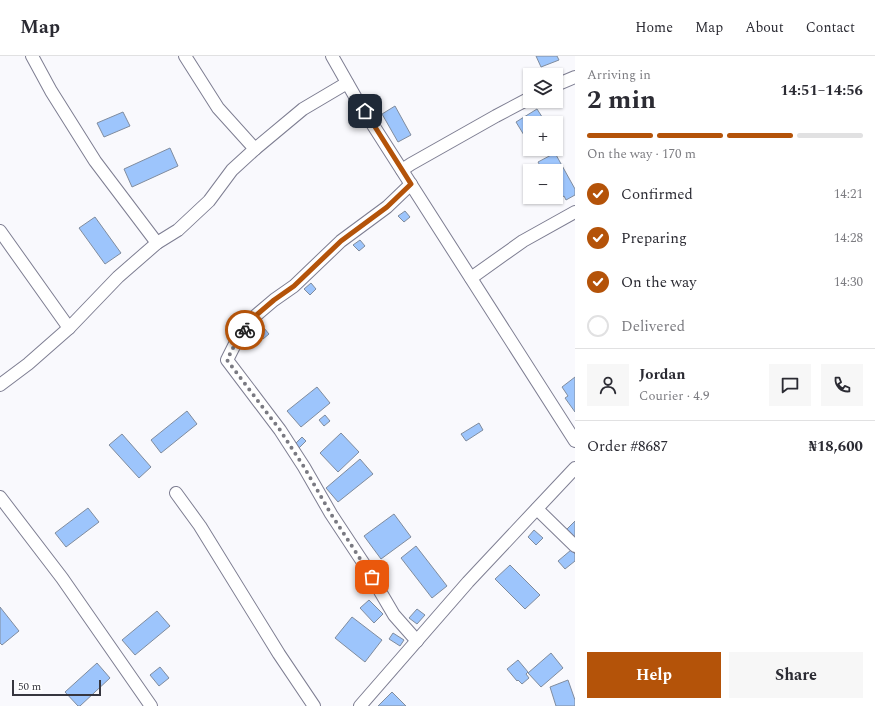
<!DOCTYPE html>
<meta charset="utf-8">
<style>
:root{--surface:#fff;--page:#f7f7f7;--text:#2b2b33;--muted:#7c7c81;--line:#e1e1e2;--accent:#b45309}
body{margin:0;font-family:Spectral,serif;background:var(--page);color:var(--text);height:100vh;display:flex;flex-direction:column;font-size:15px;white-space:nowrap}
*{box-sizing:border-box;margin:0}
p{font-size:13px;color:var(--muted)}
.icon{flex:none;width:22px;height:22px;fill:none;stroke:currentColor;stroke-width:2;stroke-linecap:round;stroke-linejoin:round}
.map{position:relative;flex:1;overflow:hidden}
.drawer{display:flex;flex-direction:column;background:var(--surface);width:300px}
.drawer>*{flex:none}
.fabs{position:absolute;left:523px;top:12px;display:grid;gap:8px}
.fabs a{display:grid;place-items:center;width:40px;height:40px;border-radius:0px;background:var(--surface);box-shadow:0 1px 3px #0004;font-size:20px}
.scale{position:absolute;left:12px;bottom:10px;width:89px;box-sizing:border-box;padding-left:4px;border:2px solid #36363f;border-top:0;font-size:11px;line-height:14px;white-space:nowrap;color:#36363f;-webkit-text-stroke:3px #fff;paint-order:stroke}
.pin{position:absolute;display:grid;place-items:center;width:34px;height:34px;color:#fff;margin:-17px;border-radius:8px;box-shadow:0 2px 6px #0006}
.courier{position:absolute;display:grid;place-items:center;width:40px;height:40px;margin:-20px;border:3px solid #b45309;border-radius:50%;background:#fff;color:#222;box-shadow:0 1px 5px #0007}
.overview em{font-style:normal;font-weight:700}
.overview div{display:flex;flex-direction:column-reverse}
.overview{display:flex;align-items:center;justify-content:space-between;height:68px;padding:0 12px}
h1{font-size:26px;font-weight:700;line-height:30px}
.bar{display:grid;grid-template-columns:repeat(4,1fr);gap:6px 4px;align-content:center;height:48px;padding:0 12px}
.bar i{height:5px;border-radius:3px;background:var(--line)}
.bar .current{background:var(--accent)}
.bar p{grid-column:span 4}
.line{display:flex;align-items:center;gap:10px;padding:0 12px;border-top:1px solid var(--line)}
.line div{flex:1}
.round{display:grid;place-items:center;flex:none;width:42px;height:42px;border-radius:0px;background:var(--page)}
ol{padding:0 12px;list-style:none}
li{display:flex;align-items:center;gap:12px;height:44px}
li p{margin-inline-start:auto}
li .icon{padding:4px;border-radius:50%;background:var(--accent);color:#fff;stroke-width:4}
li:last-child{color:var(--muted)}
li i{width:22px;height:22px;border:2px solid var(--line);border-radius:50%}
.button{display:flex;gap:8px;margin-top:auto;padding:8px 12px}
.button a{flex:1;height:46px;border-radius:0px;background:var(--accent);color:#fff;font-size:16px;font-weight:700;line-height:46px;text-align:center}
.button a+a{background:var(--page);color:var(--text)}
header{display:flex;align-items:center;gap:24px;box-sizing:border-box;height:56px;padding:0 20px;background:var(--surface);border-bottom:1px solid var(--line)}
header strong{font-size:19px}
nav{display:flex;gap:22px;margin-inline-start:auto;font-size:14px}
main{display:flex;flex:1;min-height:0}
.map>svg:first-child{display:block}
.building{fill:#9dc5fc;stroke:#808c9e}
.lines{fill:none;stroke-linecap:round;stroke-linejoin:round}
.minor-casing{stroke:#7e7e92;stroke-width:14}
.minor{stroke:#fff;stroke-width:12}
.done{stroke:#7a7a82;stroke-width:4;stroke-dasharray:0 7.2}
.route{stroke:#b45309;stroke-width:5}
</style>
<header>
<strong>Map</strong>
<nav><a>Home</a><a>Map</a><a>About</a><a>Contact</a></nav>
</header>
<main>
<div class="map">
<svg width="575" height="650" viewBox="0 0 575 650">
<rect width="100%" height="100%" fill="#f9f9fd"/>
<g class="building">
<polygon points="536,0 557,0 559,4 541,11"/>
<polygon points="395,50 411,79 398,86 382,58"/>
<polygon points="537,53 546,67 530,67 530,89 516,66"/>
<polygon points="123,56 130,70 104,81 97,67"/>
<polygon points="170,92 178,110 132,131 124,113"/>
<polygon points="555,97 575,133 575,139 566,144 564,140 559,143 556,139 556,115 543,115 538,106"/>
<polygon points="405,155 410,161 404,166 398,160"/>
<polygon points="95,161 121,197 105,208 79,172"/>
<polygon points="360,184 365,190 359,195 353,189"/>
<polygon points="311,227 316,233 310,239 304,233"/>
<polygon points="264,272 269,278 263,283 258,277"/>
<polygon points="575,321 575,356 565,342 568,340 562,331"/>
<polygon points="317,331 330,347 301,371 287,355"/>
<polygon points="187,355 197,368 161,397 151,384"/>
<polygon points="325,359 330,365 324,370 319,364"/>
<polygon points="479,367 483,374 466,385 461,378"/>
<polygon points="341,377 359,396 338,416 320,397"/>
<polygon points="122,378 151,411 139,422 109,389"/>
<polygon points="302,381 306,385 298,393 294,389"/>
<polygon points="360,403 373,418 338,446 326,432"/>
<polygon points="88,452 99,466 66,491 55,477"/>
<polygon points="394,458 411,481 381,503 364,480"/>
<polygon points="575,465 575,482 571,478 569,480 564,476"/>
<polygon points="534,474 543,482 536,489 528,481"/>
<polygon points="416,490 447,530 432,542 401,502"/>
<polygon points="571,494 575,498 575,505 565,513 558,505"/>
<polygon points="510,509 540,539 525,553 495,523"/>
<polygon points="369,544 383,558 374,567 360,552"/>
<polygon points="0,551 19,575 2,589 0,587"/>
<polygon points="417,553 425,559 417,568 409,562"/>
<polygon points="157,555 170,570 135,599 122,584"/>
<polygon points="352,561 382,584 365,606 335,582"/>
<polygon points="393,577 404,584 400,590 389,583"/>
<polygon points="551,597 563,612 541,631 528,617"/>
<polygon points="518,604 528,616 526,618 529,622 522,628 518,624 517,625 507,613"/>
<polygon points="97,607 110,622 80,650 78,650 65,636"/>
<polygon points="160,611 169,622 159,630 150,619"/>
<polygon points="568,624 575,644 575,650 556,650 550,631"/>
<polygon points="392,636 406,650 378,650"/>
</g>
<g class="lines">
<defs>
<g id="minor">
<polyline points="32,0 51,35 95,105 157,187"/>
<polyline points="185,0 218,52 255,93"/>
<polyline points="332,0 357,44 575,385"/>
<polyline points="556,29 575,21"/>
<polyline points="402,114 411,108 496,60 530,42"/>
<polyline points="411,128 387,151 341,185 294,230 274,244 254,261 235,288 227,304 280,374 304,411 331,458 364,508 394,559 417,585"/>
<polyline points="0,175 69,272"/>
<polyline points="471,222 523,185 575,156"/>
<polyline points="0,329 28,308 69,272 118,221 157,187 178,174 209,145 232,114 255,93 303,53 347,27"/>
<polyline points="176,437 200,470 279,598 314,650"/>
<polyline points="0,441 62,522 151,650"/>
<polyline points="537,453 575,490"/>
<polyline points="360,650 468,526 575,412"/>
</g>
</defs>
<use href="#minor" class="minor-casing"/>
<use href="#minor" class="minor"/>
</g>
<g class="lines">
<polyline class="done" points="245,274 235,288 227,304 280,374 304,411 331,458 372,521"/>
<polyline class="route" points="245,274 254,261 274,244 294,230 341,185 387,151 411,128 365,55"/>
</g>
</svg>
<div class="fabs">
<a><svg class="icon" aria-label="layers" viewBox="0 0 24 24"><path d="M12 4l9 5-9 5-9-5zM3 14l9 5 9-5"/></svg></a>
<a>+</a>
<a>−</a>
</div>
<div class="scale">50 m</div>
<div class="pin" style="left:372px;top:521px;background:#ea580c"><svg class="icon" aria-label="bag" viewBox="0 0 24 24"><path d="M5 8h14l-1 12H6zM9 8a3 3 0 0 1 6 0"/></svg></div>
<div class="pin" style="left:365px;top:55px;background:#1f2937"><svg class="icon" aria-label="home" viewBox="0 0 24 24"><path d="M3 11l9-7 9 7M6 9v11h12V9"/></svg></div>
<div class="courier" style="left:245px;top:274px"><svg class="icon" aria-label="bike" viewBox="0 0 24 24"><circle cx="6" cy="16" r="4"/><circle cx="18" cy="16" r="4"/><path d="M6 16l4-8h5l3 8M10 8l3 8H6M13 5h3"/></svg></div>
</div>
<section class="drawer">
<div class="overview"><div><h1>2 min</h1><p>Arriving in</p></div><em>14:51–14:56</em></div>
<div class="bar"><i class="current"></i><i class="current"></i><i class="current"></i><i></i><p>On the way · 170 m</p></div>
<ol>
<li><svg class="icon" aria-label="check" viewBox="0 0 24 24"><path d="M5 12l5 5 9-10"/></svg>Confirmed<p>14:21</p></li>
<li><svg class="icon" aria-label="check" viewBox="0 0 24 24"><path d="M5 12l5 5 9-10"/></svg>Preparing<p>14:28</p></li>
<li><svg class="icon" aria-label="check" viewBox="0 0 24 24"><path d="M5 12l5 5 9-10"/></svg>On the way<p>14:30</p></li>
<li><i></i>Delivered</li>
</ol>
<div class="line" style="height:72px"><a class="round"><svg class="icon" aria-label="person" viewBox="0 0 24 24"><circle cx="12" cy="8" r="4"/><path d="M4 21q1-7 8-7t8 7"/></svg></a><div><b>Jordan</b><p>Courier · 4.9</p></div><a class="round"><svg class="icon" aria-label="chat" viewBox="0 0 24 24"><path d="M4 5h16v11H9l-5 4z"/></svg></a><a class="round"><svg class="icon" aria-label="phone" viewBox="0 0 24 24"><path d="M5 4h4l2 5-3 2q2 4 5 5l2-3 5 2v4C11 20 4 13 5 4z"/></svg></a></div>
<div class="line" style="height:52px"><div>Order #8687</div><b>₦18,600</b></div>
<div class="button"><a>Help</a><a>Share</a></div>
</section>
</main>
